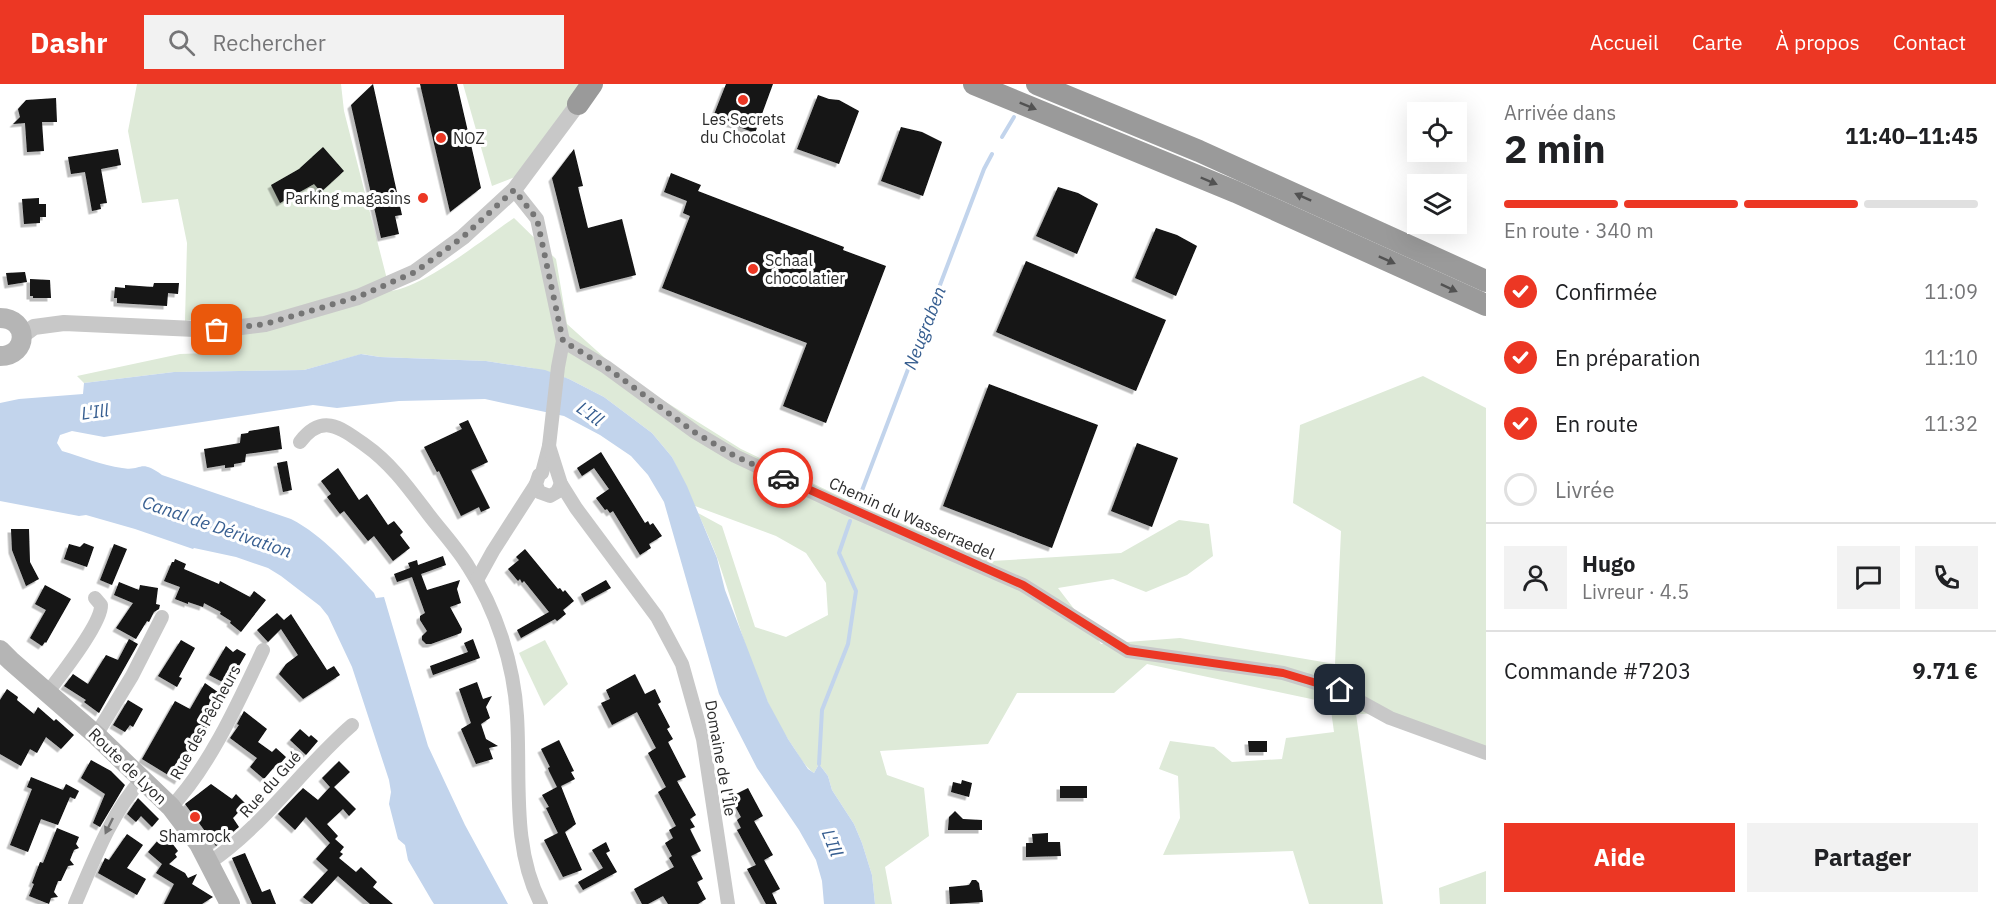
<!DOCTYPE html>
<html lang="fr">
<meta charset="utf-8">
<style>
:root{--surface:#fff;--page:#f2f2f2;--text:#202124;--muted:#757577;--line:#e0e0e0;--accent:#ec3724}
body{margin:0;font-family:"IBM Plex Sans",sans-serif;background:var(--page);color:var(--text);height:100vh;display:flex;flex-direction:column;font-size:22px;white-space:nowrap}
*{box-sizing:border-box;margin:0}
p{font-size:20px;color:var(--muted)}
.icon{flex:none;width:33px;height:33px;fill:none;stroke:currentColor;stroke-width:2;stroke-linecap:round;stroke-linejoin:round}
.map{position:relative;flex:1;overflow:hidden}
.panel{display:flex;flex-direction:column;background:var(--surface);width:510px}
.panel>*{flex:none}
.controls{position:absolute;left:1407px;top:18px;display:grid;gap:12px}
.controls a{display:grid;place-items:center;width:60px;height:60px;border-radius:0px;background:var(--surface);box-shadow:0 6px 24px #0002;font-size:30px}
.pin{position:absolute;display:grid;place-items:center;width:51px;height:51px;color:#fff;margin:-26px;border-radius:12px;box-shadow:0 3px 9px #0006}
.courier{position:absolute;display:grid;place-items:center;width:60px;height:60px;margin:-30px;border:4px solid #ec3724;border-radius:50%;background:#fff;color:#222;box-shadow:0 2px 8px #0007}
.summary em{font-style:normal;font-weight:700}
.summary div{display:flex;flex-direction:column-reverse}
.summary{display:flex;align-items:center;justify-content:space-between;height:102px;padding:0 18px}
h1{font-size:39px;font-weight:700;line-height:45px}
.bar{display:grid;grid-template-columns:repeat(4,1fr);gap:9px 6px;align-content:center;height:72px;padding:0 18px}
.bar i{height:8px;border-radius:4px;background:var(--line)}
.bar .selected{background:var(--accent)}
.bar p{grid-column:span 4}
.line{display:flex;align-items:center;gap:15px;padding:0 18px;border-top:2px solid var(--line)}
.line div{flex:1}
.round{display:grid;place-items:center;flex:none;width:63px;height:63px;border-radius:0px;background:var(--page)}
ol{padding:0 18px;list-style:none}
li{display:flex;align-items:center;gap:18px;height:66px}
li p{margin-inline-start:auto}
li .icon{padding:6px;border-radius:50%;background:var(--accent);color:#fff;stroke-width:4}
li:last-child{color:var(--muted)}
li i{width:33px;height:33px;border:3px solid var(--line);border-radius:50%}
.cta{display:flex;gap:12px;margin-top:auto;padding:12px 18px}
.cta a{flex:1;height:69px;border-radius:0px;background:var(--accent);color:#fff;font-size:24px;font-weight:700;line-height:69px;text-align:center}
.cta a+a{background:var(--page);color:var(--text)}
header{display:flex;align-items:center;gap:36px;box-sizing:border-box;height:84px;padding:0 30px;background:var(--accent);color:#fff}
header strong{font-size:28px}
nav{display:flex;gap:33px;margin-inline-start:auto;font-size:21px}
.search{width:420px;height:54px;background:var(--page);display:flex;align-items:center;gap:15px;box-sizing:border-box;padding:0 21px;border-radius:0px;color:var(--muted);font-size:22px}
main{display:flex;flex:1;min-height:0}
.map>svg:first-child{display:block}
.green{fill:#deead8}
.water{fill:#c2d4ec}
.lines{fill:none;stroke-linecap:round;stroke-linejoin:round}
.stream{stroke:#c2d4ec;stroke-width:4}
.building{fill:#121212;filter:url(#shadow)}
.minor{stroke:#c8c8c8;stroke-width:14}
.tertiary{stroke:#c8c8c8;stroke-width:16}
.secondary{stroke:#b5b5b5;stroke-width:20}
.trunk{stroke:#9a9a9a;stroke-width:22}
.oneway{fill:#525252}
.oneway2{fill:#727272}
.done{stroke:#757575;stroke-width:6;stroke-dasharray:0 10.8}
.route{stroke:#ec3724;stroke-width:8}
.poi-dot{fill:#ec3724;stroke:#fff;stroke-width:2}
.labels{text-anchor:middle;stroke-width:6;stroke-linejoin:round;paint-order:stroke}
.poi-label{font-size:16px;fill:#2b2b2b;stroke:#fff}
.street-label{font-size:16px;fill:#2b2b2b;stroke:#fff}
.water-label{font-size:18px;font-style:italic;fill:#375e90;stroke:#fff}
</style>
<header>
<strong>Dashr</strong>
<div class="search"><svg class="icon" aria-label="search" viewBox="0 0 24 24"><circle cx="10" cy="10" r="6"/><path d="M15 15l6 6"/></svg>Rechercher</div>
<nav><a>Accueil</a><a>Carte</a><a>À propos</a><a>Contact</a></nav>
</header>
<main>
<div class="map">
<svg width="1486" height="820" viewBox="0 0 1486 820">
<defs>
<filter id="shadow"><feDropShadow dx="-3.5" dy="3.5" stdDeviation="0" flood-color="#0004"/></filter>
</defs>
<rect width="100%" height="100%" fill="#fff"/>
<g class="green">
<path d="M137 0H341L344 27 390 207C423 204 485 154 514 134L556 175 567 240 626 293 741 365 860 422 992 477 1121 469 1179 436 1209 440 1213 472 1187 491 1146 508 1113 495 1058 504 1101 560 1180 554 1335 580 1341 447 1293 419 1300 341 1423 292 1486 324V665L1393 629 1356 630 1383 820H1309L1293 767 1163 771 1180 734 1178 692 1159 685 1170 657 1214 663 1232 678 1282 675 1286 654 1334 648 1330 619 1147 580 1114 609H1017L988 660 880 667 887 691 924 704 929 752 885 783 892 820H875L872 791 862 759 854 740 832 706 828 692 819 680 814 689C805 683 800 673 794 664 755 608 740 540 718 476 712 460 705 445 698 429L722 442 755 543 786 553 828 531 826 499 806 469 776 452 695 422 672 373 652 349 604 313 569 295 532 284 486 277 380 273 362 270 304 286 174 288 84 299 77 292 180 270 208 269 227 260 233 249 229 229 185 237 187 159 178 115 142 119 128 47Z"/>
<polygon points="463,0 579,0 530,87 492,102"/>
<polygon points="545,556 568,600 544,622 519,569"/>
<polygon points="1486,787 1486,820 1440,820 1439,804"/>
</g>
<path class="water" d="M361 270 380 273 486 277 545 286 569 295 604 313 652 349 672 373 687 402 717 474 725 506 768 618 788 655 808 685 814 689 819 680 828 692 832 706 854 740 862 759 872 791 875 820H824L822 797 816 776 799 746 757 684 719 610 664 418 648 391 631 372 600 351 564 332 485 315 399 317 337 324 313 321 104 353 72 347 60 351 57 359 62 367C82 373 102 381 122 384 142 388 139 374 162 391L291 435C324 452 349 482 374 509L376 514 384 513 428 662 465 741 508 820H434L432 817 408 776 405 761 398 755 389 720 391 708 389 696 352 583 328 532 320 522 281 492 268 484 236 473 194 464 193 465 135 445 86 431 79 432 0 417V319L19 315 83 310 84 299 174 288 304 286Z"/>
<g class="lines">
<g class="stream">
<polyline points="1002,53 1014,33"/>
<polyline points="858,417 984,85 992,70"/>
<polyline points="819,680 822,626 848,560 856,507 839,469 850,437"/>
</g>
</g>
<g class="building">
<polygon points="373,0 402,131 395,132 399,150 381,154 351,21"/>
<polygon points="420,0 457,0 481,104 450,128"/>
<polygon points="726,0 773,0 755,49 713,33"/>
<polygon points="818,11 829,15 839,16 859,27 839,80 797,65"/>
<polygon points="56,14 57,38 42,38 44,67 27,68 25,39 13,40 20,33 18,25 26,16"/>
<polygon points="901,43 922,48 942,58 923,112 881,97"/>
<polygon points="323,63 344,87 321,108 314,100 280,119 271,101 299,85"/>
<polygon points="118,65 121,81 101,85 107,119 100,120 101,125 92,127 85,88 71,90 68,73"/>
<polygon points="574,65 583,102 578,103 588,144 622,135 636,191 580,205 552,94"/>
<polygon points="671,89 701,101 698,107 844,163 843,166 886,182 826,339 783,322 807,259 662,204 690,132 683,129 687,117 664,108"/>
<polygon points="1058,103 1078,109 1098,120 1077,170 1036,152"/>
<polygon points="39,114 39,120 46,120 46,133 40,133 40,139 24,140 22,115"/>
<polygon points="1156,144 1177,151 1197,162 1176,212 1135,194"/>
<polygon points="1026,177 1166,236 1136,307 996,248"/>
<polygon points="25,188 27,198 8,201 6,189"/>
<polygon points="30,195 50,196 51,214 33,214 33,212 30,212"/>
<polygon points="154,199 179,199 178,210 168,209 167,222 117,219 117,214 114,214 115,203 125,204 125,201 153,203"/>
<polygon points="989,300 1098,341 1052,464 943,422"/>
<polygon points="468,336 488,378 471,386 490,424 481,428 479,423 461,432 439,387 437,388 424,363 462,345 459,340"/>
<polygon points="279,342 282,365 246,370 245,378 234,380 234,383 225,384 225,381 207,384 204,365 240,359 241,350 248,349 249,347"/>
<polygon points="1137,359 1178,374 1152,443 1111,427"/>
<polygon points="601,368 645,439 648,437 650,441 653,439 662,452 649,460 651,464 640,471 613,427 610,429 607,425 605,426 596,414 609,405 594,384 582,392 577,384"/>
<polygon points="287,377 292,406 283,408 277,379"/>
<polygon points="338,384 359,416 367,410 388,441 394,437 403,448 400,451 410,464 393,477 374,452 368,457 344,427 340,430 327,413 331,410 321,397"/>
<polygon points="11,445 29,445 30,478 39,495 26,502 12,466"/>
<polygon points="84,459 94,463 87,483 64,475 69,460 80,463"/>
<polygon points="114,460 127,465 112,501 100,496"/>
<polygon points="525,465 558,505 560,504 563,508 565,506 574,517 563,526 566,530 557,537 555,535 521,554 517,546 549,528 524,497 522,499 520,495 518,497 508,485 519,476 516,473"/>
<polygon points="443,472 446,481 421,490 427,506 460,496 457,505 461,519 450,523 462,545 461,549 431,560 426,560 422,556 422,552 427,547 420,536 420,532 425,529 412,493 397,498 394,490 410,484 408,479 417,476 418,481"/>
<polygon points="175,475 186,480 184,485 219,500 220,497 250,513 254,507 266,516 241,548 230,539 231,537 220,530 221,528 204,519 203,523 188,518 188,520 175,515 180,503 164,497 172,478 174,478"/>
<polygon points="606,496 611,504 585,518 581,510"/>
<polygon points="119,498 139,506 140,501 158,504 156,520 160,521 159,525 154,528 149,538 147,537 136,555 116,544 133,519 114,511"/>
<polygon points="45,501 71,515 46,559 45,558 42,562 30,554 46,526 35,520"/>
<polygon points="277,529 284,536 291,530 327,586 334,582 340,591 303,615 279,590 286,580 298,571 281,545 268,558 257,546"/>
<polygon points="129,555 138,560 99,629 84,618 86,616 64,602 73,590 88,600 106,571 118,576"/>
<polygon points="473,555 480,574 433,591 430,582 468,568 464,559"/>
<polygon points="181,556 195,564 179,593 182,594 177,603 158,592"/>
<polygon points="226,562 233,568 237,565 246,570 228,601 209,591"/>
<polygon points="635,590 645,610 655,605 661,618 658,620 670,643 667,645 673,655 668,658 686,693 677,697 696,731 690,735 695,743 690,745 701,767 691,772 703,795 697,798 706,815 698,820 668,820 663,812 648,820 642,820 634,805 674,783 669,774 672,772 665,759 673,754 669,746 676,742 658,708 666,703 648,669 656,664 637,628 612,641 601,619 610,615 606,606"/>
<polygon points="477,598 483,615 492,612 486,623 490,634 481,640 486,655 498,662 489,664 493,675 476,680 461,645 471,639 459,605"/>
<polygon points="205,599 222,611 219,617 221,618 178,697 142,675 175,617 190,625"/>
<polygon points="7,605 18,613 17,616 34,630 38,623 54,637 56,635 74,651 61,665 46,653 37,669 30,665 21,682 0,670 0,616"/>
<polygon points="128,616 143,625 133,643 130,641 125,648 113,641"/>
<polygon points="244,627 267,645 258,658 272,668 276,664 286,673 278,682 276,681 264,695 250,683 257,674 230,654 239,641 237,640"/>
<polygon points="300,645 309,653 311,651 318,657 306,671 290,656"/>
<polygon points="559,656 574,687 571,688 575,695 561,702 576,740 565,748 582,786 563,793 544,756 558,749 546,724 549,723 542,711 557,703 549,687 548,684 550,683 541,665"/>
<polygon points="1248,657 1267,657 1267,668 1249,668"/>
<polygon points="91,676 111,687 125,701 100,743 93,739 105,710 81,694"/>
<polygon points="339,677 350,688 334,703 356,725 349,732 343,725 327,740 338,752 335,755 344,763 340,768 343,770 339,774 356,788 361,783 377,798 373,803 393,820 370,820 338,792 312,820 303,813 328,786 316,775 330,759 306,733 295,746 278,730 303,704 318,716 330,703 322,694"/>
<polygon points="31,693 63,706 66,700 79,707 75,715 70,713 58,741 41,735 28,768 10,761 32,705 27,703"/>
<polygon points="962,696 972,699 969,713 951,708 953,698 961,700"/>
<polygon points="211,700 232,715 236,710 246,720 233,734 239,743 216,762 185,720"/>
<rect x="1060" y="702" width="27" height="12"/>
<polygon points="748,704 763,732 754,737 773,771 764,776 780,805 772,809 777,820 766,820 747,785 756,781 737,746 741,744 737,736 741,733 730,713"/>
<polygon points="138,714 159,735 152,743 141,732 136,738 127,730"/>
<polygon points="955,727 963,735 982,736 982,746 948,746 949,733"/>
<polygon points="57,744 79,753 76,760 79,764 74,766 70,776 74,781 68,782 61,797 58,797 54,808 58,813 51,814 49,820 29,812 34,800 32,799 40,778 43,779"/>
<polygon points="165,748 175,756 172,759 178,767 175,770 177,773 169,780 185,789 188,794 197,790 192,800 213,813 202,820 164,820 174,800 156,789 162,780 148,768"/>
<polygon points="1048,749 1048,758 1060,758 1061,772 1026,773 1026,759 1033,759 1032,750"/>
<polygon points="127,750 143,761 127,784 146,795 137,811 98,789 105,774 109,776"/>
<polygon points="606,758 610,767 606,769 617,788 583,806 578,798 603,784 592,766"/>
<polygon points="245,769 262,808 270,805 276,820 252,820 232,774"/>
<polygon points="972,796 976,796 979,799 980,806 982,806 983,818 950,820 949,803 969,801"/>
</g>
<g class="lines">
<g class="minor">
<polyline points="514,106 537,135 563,257 558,283 549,362 542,389 539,391 536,400 539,408 550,412 557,408 561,400"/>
<polyline points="563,257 606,283 695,348 735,372 844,423 1023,501 1128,567 1283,589 1339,606 1390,634 1486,669"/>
<path d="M300 358C322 329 340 343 365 361 392 380 410 406 429 431 442 448 457 464 468 482 496 525 514 580 517 632 521 694 511 763 541 820"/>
<polyline points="549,362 561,400 576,424 657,533 682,580 703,655 728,820"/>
<polyline points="477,496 493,467 536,400"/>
<path d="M48 608C60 592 102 539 101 521L95 514"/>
<polyline points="96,651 132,592 162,533"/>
<path d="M171 723C209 684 240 615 263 566"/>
<path d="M209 779C265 741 302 684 352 641"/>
<path d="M75 820C94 776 110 731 142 695"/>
</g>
<polyline class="tertiary" points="22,252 34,243 64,239 217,246 265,240 358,213 415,188 463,153 514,106 578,20"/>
<g class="secondary">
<path d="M0 234C29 234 29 272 0 272"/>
<polyline points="0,566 11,577 96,651 171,723 199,760 230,820"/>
</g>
<g class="trunk">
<polyline points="974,0 1236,108 1486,221"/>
<polyline points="1037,0 1199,67 1486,197"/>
<polyline points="578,20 592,0"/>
</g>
</g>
<defs><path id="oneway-solid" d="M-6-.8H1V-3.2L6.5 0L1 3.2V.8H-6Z" transform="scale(1.5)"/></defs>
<g class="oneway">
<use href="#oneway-solid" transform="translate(1028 22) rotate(22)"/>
<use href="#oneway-solid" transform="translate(1209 97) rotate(23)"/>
<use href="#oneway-solid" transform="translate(1303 113) rotate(-156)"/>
<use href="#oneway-solid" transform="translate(1387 176) rotate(24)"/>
<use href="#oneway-solid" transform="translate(1449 204) rotate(25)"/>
</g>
<use class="oneway2" href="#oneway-solid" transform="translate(109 742) rotate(116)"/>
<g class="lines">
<polyline class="done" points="217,246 265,240 358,213 415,188 463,153 514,106 537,135 563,257 606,283 694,348 735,372 783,394"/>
<polyline class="route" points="783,394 1023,501 1128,567 1283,589 1340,606"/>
</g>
<g class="poi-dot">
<circle cx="743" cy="16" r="6"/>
<circle cx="441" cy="54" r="6"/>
<circle cx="423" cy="114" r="6"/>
<circle cx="753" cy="185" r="6"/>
<circle cx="195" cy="733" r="6"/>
</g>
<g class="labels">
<g class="poi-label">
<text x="743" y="41">Les Secrets<tspan x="743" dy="18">du Chocolat</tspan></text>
<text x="453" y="60" text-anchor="start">NOZ</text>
<text x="411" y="120" text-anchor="end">Parking magasins</text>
<text x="765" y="182" text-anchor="start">Schaal<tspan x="765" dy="18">chocolatier</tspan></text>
<text x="195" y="758">Shamrock</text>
</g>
<g class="street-label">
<text transform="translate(912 434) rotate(24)" y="6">Chemin du Wasserraedel</text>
<text transform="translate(205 638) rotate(-61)" y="6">Rue des Pêcheurs</text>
<text transform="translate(721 674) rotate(80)" y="6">Domaine de l'Île</text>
<text transform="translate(128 682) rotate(44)" y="6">Route de Lyon</text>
<text transform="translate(270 700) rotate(-48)" y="6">Rue du Gué</text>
</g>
<g class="water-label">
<text transform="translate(925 244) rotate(-69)" y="6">Neugraben</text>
<text transform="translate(95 328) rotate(-7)" y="6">L'Ill</text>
<text transform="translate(590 330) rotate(36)" y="6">L'Ill</text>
<text transform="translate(217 443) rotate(19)" y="6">Canal de Dérivation</text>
<text transform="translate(832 759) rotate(69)" y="6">L'Ill</text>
</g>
</g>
</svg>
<div class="controls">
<a><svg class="icon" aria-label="locate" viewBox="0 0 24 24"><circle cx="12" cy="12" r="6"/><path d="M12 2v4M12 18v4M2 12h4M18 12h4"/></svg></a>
<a><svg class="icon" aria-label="layers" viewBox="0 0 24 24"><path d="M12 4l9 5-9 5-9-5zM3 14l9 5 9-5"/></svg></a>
</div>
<div class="pin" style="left:217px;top:246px;background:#ea580c"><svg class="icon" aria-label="bag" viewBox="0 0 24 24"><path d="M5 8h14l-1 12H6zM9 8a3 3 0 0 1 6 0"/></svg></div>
<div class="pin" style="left:1340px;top:606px;background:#1f2937"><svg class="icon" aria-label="home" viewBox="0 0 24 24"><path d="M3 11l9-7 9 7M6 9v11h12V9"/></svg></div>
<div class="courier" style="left:783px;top:394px"><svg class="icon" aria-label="car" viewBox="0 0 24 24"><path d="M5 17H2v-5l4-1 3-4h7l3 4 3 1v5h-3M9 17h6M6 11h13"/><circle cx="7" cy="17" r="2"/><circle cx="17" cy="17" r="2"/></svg></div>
</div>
<section class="panel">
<div class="summary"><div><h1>2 min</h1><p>Arrivée dans</p></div><em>11:40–11:45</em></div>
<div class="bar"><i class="selected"></i><i class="selected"></i><i class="selected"></i><i></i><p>En route · 340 m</p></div>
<ol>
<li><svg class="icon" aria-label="check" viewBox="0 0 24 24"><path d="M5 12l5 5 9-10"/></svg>Confirmée<p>11:09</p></li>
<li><svg class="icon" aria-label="check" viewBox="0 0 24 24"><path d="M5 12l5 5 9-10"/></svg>En préparation<p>11:10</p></li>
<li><svg class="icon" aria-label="check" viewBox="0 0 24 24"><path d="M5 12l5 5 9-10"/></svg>En route<p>11:32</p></li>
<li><i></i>Livrée</li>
</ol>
<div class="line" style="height:108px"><a class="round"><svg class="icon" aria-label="person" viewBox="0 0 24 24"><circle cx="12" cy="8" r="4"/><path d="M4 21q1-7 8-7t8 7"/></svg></a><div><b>Hugo</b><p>Livreur · 4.5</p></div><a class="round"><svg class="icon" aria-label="chat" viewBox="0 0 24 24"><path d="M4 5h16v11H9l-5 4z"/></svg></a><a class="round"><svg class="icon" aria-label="phone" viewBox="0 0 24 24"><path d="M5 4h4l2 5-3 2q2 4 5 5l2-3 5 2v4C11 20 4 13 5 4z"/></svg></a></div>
<div class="line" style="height:78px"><div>Commande #7203</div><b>9.71 €</b></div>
<div class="cta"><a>Aide</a><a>Partager</a></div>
</section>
</main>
